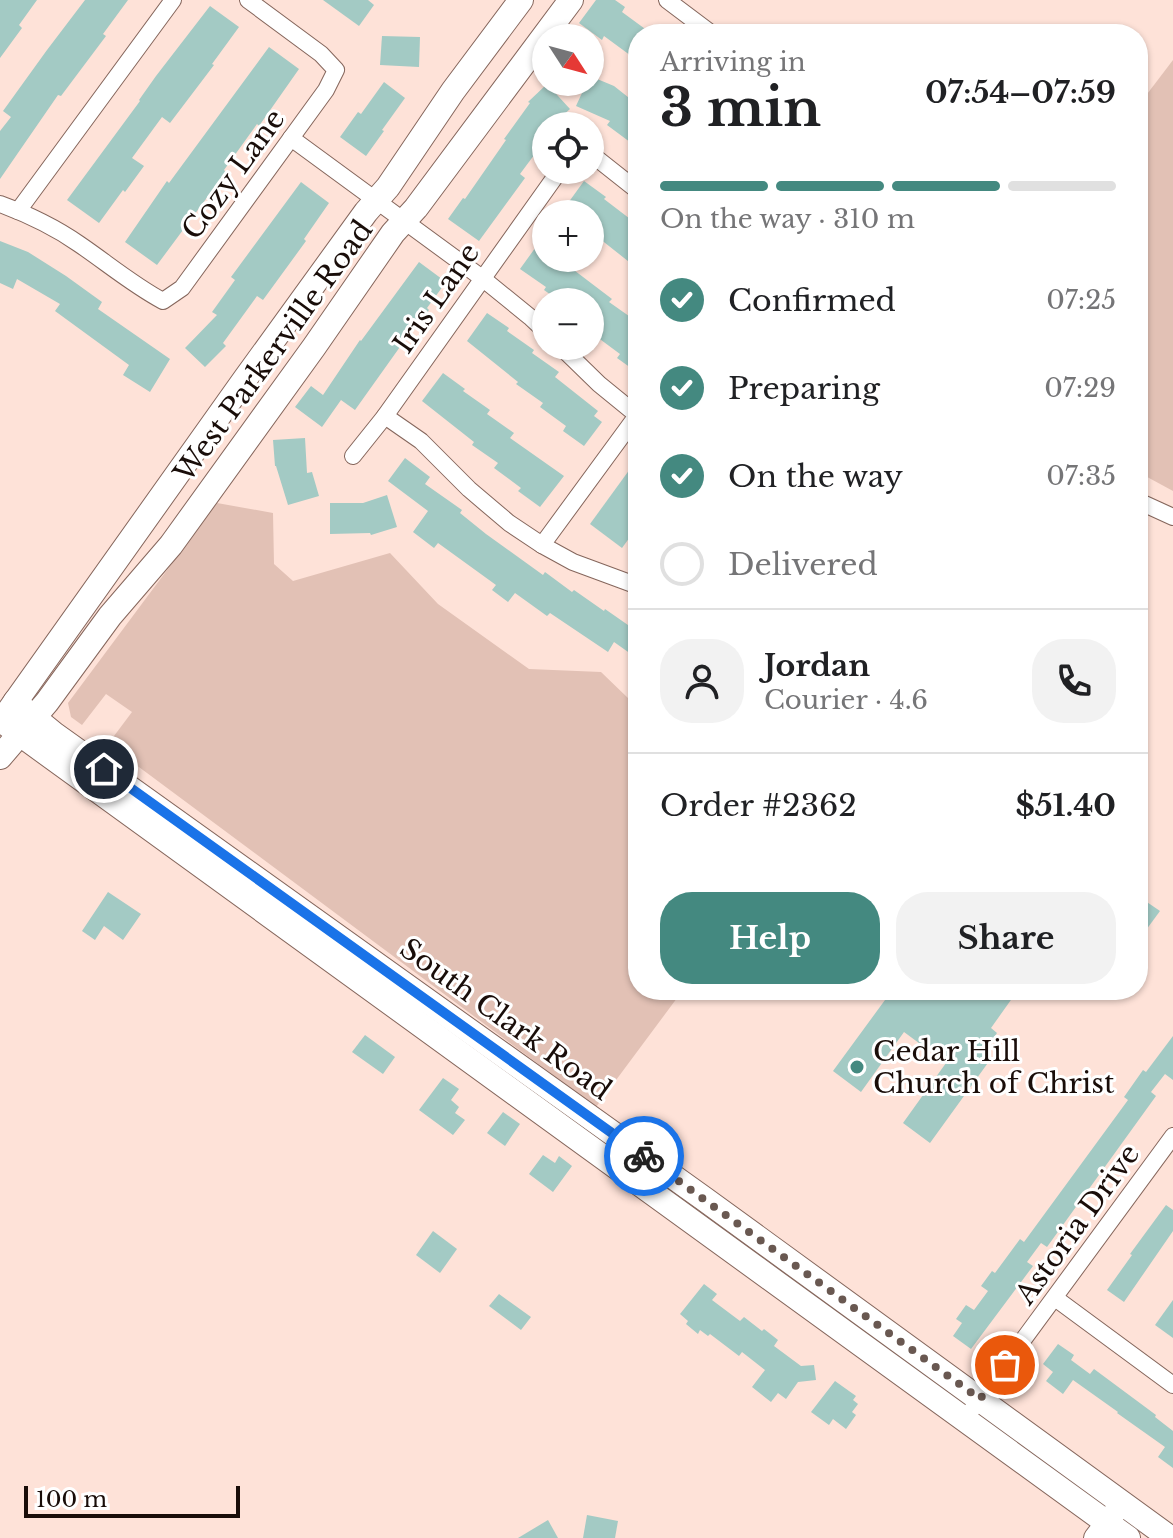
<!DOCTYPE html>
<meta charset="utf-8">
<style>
:root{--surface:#fff;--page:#f2f2f2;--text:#202124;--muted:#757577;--line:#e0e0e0;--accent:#448980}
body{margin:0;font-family:"Libre Baskerville",serif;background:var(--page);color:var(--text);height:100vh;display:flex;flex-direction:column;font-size:30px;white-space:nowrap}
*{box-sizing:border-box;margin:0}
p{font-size:26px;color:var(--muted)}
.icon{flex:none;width:44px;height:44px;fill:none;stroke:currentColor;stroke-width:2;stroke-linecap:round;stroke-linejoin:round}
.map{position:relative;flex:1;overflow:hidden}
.panel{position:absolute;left:628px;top:24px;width:520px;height:976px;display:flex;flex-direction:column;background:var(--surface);border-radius:32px;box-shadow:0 2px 6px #0004}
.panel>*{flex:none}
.needle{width:52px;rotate:126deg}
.fabs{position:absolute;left:532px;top:24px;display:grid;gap:16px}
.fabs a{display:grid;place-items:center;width:72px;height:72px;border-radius:50%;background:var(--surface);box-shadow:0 2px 6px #0004;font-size:40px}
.scale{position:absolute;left:24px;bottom:20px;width:216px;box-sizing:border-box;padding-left:8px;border:4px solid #190d09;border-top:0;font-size:22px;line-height:28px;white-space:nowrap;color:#190d09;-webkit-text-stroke:6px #fff;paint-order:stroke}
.pin{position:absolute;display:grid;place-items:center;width:68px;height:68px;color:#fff;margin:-34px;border:4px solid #fff;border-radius:50%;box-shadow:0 2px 8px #0007}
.courier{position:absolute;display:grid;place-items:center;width:80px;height:80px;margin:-40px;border:6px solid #1a73e8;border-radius:50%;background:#fff;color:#222;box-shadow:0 2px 10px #0007}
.overview em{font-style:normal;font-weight:700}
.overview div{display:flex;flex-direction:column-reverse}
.overview{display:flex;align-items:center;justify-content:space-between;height:136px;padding:0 32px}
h1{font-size:52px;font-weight:700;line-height:60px}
.bar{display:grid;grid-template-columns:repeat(4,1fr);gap:12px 8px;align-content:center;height:96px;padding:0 32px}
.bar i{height:10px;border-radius:6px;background:var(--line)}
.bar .selected{background:var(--accent)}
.bar p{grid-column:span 4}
.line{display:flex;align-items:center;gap:20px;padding:0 32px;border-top:2px solid var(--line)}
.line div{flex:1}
.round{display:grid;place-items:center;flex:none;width:84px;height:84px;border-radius:32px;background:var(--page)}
ol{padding:0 32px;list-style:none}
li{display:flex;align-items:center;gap:24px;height:88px}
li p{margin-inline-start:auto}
li .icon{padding:8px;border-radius:50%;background:var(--accent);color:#fff;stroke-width:4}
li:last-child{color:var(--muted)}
li i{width:44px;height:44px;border:4px solid var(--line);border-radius:50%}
.button{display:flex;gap:16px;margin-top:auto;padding:16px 32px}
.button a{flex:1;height:92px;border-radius:32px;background:var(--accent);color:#fff;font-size:32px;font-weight:700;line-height:92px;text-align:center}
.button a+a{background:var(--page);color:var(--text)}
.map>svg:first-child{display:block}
.green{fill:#e2c1b5}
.building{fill:#a3cac4}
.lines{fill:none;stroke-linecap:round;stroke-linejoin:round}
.minor-casing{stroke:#85665c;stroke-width:18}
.tertiary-casing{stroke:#85665c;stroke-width:24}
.secondary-casing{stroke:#85665c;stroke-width:26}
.minor{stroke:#fff;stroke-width:16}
.tertiary{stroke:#fff;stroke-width:22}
.secondary{stroke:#fff;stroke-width:24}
.done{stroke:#695851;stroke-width:8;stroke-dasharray:0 14.4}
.route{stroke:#1a73e8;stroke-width:10}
.poi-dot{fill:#448980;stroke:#fff;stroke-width:3}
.labels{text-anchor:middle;stroke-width:6;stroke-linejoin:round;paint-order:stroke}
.street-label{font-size:28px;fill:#190d09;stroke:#fff}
.poi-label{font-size:28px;fill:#190d09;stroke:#fff;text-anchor:start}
</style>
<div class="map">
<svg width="1173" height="1538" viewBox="0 0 1173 1538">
<rect width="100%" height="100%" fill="#fee2d8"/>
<g class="green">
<polygon points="1173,60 1173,491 1138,472 1138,106"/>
<polygon points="217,503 273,513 274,564 293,581 390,553 438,604 529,669 601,672 629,699 638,701 638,990 683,990 596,1107 108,744 132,712 106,694 82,725 71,717 68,703"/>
</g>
<g class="building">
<polygon points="0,0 37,0 19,25 22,28 0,58"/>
<polygon points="85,0 128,0 103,34 106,36 61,96 58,95 0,179 0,131 11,117 3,111 47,50"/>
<polygon points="323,0 368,0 374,5 359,26"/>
<polygon points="596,0 615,0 625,7 622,12 652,34 638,34 638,61 604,36 602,40 579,23"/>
<polygon points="210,6 239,27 212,64 214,65 170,123 162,117 132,158 144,166 125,192 123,190 99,223 67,200 140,101 139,100 156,76"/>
<polygon points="382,36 420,37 419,67 380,65"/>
<polygon points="269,47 299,69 259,126 257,124 224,170 226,172 157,265 125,242 167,181 169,183"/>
<polygon points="590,76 614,86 638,105 638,148 607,125 610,121 576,106 587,82 590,82"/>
<polygon points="384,82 405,98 382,130 384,131 366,156 340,137 358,112 361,114"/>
<polygon points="547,84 570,109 551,126 546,126 546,139 520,174 525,178 479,241 448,219 463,198 465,199 506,140 504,139 530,103 528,102"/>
<polygon points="584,181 606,197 604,199 638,225 638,269 590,231 590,214 569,214 563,210"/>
<polygon points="301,182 329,203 304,239 306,241 263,300 257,296 223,343 226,346 205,367 185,348 217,315 212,312 235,280 231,277"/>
<polygon points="546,233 546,258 558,258 612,299 609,302 636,321 633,326 638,329 638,373 617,358 620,354 593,334 597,329 590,324 590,302 561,302 544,290 546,287 520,269"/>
<polygon points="0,241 28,252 66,276 102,302 98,309 170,359 150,392 123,375 129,365 55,311 60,304 17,279 13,289 0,283"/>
<polygon points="419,262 446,282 427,308 429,310 413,331 412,330 355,410 341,400 322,427 295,407 311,386 323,395 360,340 361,341"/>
<polygon points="487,313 509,328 507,331 534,350 532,353 559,372 555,377 598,411 594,416 602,422 584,446 563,431 566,426 540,407 543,403 516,384 518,382 467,341"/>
<polygon points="443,373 465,389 463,391 490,410 487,414 514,433 510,438 564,476 540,507 518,491 521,488 494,468 498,463 472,445 474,442 422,401"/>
<polygon points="305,438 307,473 312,472 319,496 288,505 276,466 275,466 273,440"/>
<polygon points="405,458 430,477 425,484 462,510 460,513 486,534 543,575 545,572 572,592 574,590 604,611 605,609 638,632 638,659 614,642 608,652 550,613 547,616 515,593 508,602 492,590 496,585 438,543 434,548 413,532 428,511 388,481"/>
<polygon points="638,458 638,526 622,548 590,524"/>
<polygon points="387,495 397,527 371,535 370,533 330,534 330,503 363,503"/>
<polygon points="108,892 141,914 123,940 104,926 95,940 82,931"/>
<polygon points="1138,896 1160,911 1138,941"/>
<polygon points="871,990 895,990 902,995 905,990 1018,990 991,1028 997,1033 982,1054 990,1060 930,1143 903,1123 946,1063 904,1032 861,1092 833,1071 885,1000"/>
<polygon points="365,1035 395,1057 383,1074 352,1052"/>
<polygon points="1173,1036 1173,1080 1165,1074 1151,1092 1156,1096 1047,1247 1041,1243 1027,1262 1033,1266 971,1349 953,1336 962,1323 956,1319 966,1305 974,1310 988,1291 981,1286 992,1271 995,1273 1020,1239 1024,1242 1128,1100 1124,1097 1143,1070 1146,1072"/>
<polygon points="443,1078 459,1089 451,1100 459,1107 455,1113 465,1120 453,1135 419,1110"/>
<polygon points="503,1112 520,1124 505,1146 487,1133"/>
<polygon points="543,1155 555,1163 559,1156 572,1166 553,1192 529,1174"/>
<polygon points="1166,1205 1173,1210 1173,1231 1124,1302 1107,1290 1132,1255 1130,1254"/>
<polygon points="433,1231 457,1249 440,1273 416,1255"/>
<polygon points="704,1284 717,1294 712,1300 740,1321 744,1317 762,1331 764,1329 778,1340 774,1346 801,1366 814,1365 816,1380 798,1382 786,1399 778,1393 771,1402 752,1387 765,1370 742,1352 739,1356 710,1334 708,1336 700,1330 698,1334 686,1324 688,1321 680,1314"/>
<polygon points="499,1294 531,1317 521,1330 489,1306"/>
<polygon points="1173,1300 1173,1338 1155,1325"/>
<polygon points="1058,1344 1074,1355 1071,1360 1090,1374 1094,1369 1156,1415 1155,1417 1173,1431 1173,1468 1158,1457 1165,1447 1117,1413 1118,1412 1073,1380 1063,1394 1046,1381 1053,1372 1043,1364"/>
<polygon points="835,1381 856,1396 853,1400 858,1404 852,1412 856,1415 846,1429 833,1419 829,1425 811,1412"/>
<polygon points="587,1515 618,1521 615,1538 583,1538"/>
<polygon points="548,1520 558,1538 518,1538"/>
</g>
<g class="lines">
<defs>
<g id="minor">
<polyline points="667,0 712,34"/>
<polyline points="291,138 482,278 530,317 546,332"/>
<polyline points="590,153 638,191"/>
<path d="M0 204C27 214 56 228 79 244 107 263 133 285 163 301L182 288 326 90 336 70 321 54 248 0"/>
<polyline points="18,211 173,0"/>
<polyline points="560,346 599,384 637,415"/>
<polyline points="385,416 421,441 469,489 509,523 542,545 573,562 638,586"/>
<polyline points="353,456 385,416 560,170"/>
<polyline points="1138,501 1173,517"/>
<polyline points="542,545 638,414"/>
<polyline points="1055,1298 1173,1385"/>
<polyline points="965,1419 1173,1136"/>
</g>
<polyline id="tertiary" points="1095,1538 1122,1503"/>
<g id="secondary">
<polyline points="15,702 54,734 703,1198 1170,1538"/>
<polyline points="6,715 245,379 366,212 388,187 453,91 521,0"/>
<polyline points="2,721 1128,1538"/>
<polyline points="0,757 47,702 110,616 171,545 314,347 393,233 416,208 571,0"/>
</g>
</defs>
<use href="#minor" class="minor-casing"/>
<use href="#tertiary" class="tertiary-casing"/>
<use href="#secondary" class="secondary-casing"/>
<use href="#minor" class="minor"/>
<use href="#tertiary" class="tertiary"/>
<use href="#secondary" class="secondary"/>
</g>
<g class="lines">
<polyline class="done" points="644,1156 980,1399 1005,1365"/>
<polyline class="route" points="104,769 644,1156"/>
</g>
<circle class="poi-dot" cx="857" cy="1067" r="8"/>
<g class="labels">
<g class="street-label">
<text transform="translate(233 174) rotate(-54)" y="10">Cozy Lane</text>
<text transform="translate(436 298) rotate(-55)" y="10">Iris Lane</text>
<text transform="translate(273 351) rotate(-54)" y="10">West Parkerville Road</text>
<text transform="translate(506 1019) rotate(36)" y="10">South Clark Road</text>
<text transform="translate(1077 1224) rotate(-54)" y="10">Astoria Drive</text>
</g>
<g class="poi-label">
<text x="873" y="1061">Cedar Hill<tspan x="873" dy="32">Church of Christ</tspan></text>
</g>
</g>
</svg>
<div class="fabs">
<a><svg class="needle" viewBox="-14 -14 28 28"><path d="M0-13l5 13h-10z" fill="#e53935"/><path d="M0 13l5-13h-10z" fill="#757577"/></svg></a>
<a><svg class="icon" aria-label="locate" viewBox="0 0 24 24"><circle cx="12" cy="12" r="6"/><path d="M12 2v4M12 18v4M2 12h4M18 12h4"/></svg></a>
<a>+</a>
<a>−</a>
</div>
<div class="scale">100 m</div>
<div class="pin" style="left:1005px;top:1365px;background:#ea580c"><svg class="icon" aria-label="bag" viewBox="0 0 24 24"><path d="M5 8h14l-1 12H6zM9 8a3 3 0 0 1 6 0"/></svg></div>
<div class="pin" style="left:104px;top:769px;background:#1f2937"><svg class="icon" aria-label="home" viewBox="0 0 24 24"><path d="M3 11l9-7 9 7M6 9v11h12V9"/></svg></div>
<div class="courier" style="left:644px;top:1156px"><svg class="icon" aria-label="bike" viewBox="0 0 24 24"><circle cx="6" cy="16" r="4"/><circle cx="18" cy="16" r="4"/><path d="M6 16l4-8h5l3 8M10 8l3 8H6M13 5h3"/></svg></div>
<section class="panel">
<div class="overview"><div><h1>3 min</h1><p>Arriving in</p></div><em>07:54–07:59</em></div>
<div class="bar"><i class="selected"></i><i class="selected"></i><i class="selected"></i><i></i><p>On the way · 310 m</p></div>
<ol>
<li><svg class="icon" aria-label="check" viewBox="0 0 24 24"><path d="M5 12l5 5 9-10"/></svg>Confirmed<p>07:25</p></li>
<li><svg class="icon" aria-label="check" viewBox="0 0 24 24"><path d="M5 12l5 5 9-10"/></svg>Preparing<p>07:29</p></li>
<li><svg class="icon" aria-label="check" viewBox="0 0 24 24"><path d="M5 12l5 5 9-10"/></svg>On the way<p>07:35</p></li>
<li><i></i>Delivered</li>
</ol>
<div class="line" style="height:144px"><a class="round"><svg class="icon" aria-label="person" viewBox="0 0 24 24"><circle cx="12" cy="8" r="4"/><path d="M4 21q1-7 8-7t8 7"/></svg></a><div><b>Jordan</b><p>Courier · 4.6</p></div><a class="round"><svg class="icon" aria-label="phone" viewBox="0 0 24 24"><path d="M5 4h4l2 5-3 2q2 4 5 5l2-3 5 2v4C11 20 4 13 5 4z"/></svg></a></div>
<div class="line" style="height:104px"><div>Order #2362</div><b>$51.40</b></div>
<div class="button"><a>Help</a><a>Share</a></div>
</section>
</div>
